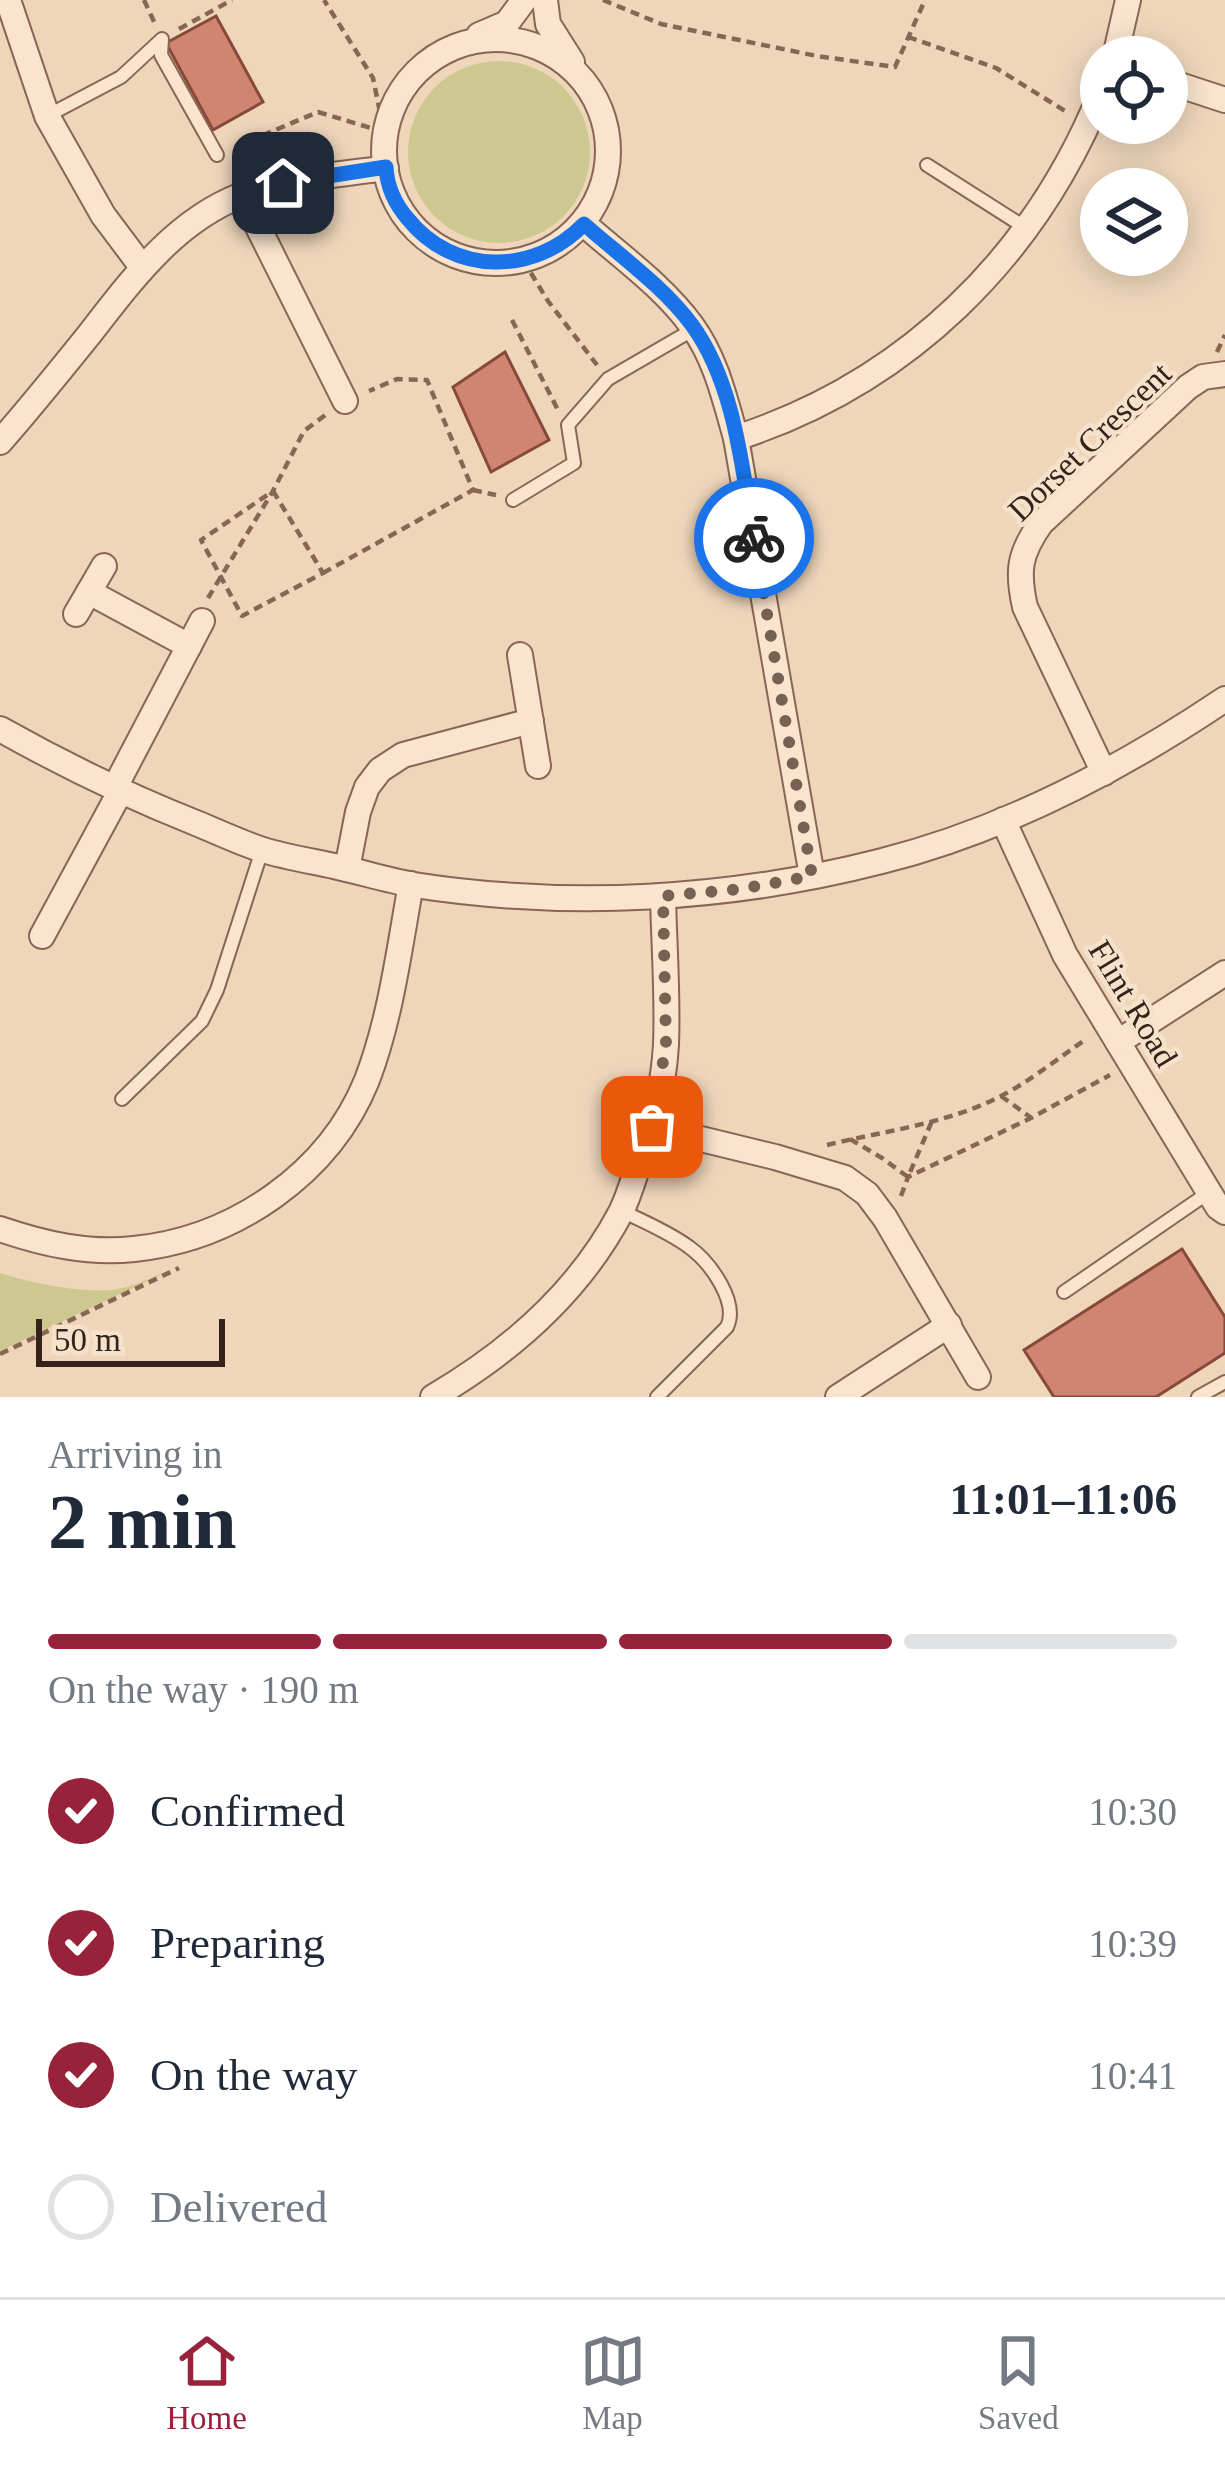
<!DOCTYPE html>
<meta charset="utf-8">
<style>
:root{--surface:#fff;--page:#f6f6f7;--text:#1f2937;--muted:#747a83;--line:#e0e1e3;--accent:#98223a}
body{margin:0;font-family:Georgia,serif;background:var(--page);color:var(--text);height:100vh;display:flex;flex-direction:column;font-size:45px;white-space:nowrap}
*{box-sizing:border-box;margin:0}
p{font-size:39px;color:var(--muted)}
.icon{flex:none;width:66px;height:66px;fill:none;stroke:currentColor;stroke-width:2;stroke-linecap:round;stroke-linejoin:round}
.map{position:relative;height:1397px;overflow:hidden}
.details{display:flex;flex-direction:column;background:var(--surface);flex:1}
.details>*{flex:none}
.tools{position:absolute;left:1080px;top:36px;display:grid;gap:24px}
.tools a{display:grid;place-items:center;width:108px;height:108px;border-radius:50%;background:var(--surface);box-shadow:0 6px 30px #0003;font-size:60px}
.scale{position:absolute;left:36px;bottom:30px;width:189px;box-sizing:border-box;padding-left:12px;border:6px solid #35221a;border-top:0;font-size:33px;line-height:42px;white-space:nowrap;color:#35221a;-webkit-text-stroke:9px #f6e1cb;paint-order:stroke}
.pin{position:absolute;display:grid;place-items:center;width:102px;height:102px;color:#fff;margin:-51px;border-radius:24px;box-shadow:0 6px 18px #0006}
.courier{position:absolute;display:grid;place-items:center;width:120px;height:120px;margin:-60px;border:9px solid #1a73e8;border-radius:50%;background:#fff;color:#222;box-shadow:0 3px 15px #0007}
.headline em{font-style:normal;font-weight:700}
.headline div{display:flex;flex-direction:column-reverse}
.headline{display:flex;align-items:center;justify-content:space-between;height:204px;padding:0 48px}
h1{font-size:78px;font-weight:700;line-height:90px}
.bar{display:grid;grid-template-columns:repeat(4,1fr);gap:18px 12px;align-content:center;height:144px;padding:0 48px}
.bar i{height:15px;border-radius:9px;background:var(--line)}
.bar .current{background:var(--accent)}
.bar p{grid-column:span 4}
ol{padding:0 48px;list-style:none}
li{display:flex;align-items:center;gap:36px;height:132px}
li p{margin-inline-start:auto}
li .icon{padding:12px;border-radius:50%;background:var(--accent);color:#fff;stroke-width:4}
li:last-child{color:var(--muted)}
li i{width:66px;height:66px;border:6px solid var(--line);border-radius:50%}
.tabs{display:flex;justify-content:space-around;align-items:center;height:168px;border-top:3px solid var(--line);background:var(--surface);font-size:33px;color:var(--muted)}
.tabs a{display:grid;justify-items:center;gap:6px}
.tabs .current{color:var(--accent)}
.map>svg:first-child{display:block}
.green{fill:#cdc88f}
.building{fill:#cf856f;stroke:#87493a;stroke-width:3}
.lines{fill:none;stroke-linecap:round;stroke-linejoin:round}
.lane-casing{stroke:#876654;stroke-width:16}
.street-casing{stroke:#876654;stroke-width:28}
.path{stroke:#876654;stroke-width:4.5;stroke-dasharray:9 6;stroke-linecap:butt}
.lane{stroke:#fae4ce;stroke-width:12}
.street{stroke:#fae4ce;stroke-width:24}
.done{stroke:#766152;stroke-width:12;stroke-dasharray:0 21.6}
.route{stroke:#1a73e8;stroke-width:15}
.labels{text-anchor:middle;stroke-width:9;stroke-linejoin:round;paint-order:stroke}
.street-label{font-size:33px;fill:#35221a;stroke:#f6e1cb}
</style>
<div class="map">
<svg width="1225" height="1397" viewBox="0 0 1225 1397">
<rect width="100%" height="100%" fill="#efd6bb"/>
<g class="green">
<circle cx="499" cy="152" r="91"/>
<path d="M166 1272 0 1351V1273C31 1283 91 1296 122 1288 137 1285 152 1277 166 1272Z"/>
</g>
<g class="building">
<polygon points="216,16 263,102 213,130 166,43"/>
<polygon points="505,352 549,440 491,472 453,387"/>
<polygon points="1182,1249 1225,1317 1225,1353 1156,1397 1054,1397 1024,1350"/>
</g>
<g class="lines">
<defs>
<g id="lane">
<polyline points="47,116 121,77 162,39 161,55 217,155"/>
<polyline points="927,165 1026,228"/>
<polyline points="513,500 574,463 568,425 608,379 694,329"/>
<polyline points="122,1099 202,1021 217,990 262,850"/>
<path d="M622 1211C644 1222 669 1232 689 1247 710 1262 739 1302 727 1327L657 1397"/>
<polyline points="1064,1292 1208,1193"/>
<polyline points="1198,1397 1225,1382"/>
</g>
<g id="street">
<polyline points="8,0 47,116 103,215 142,267"/>
<polyline points="545,0 548,24 572,62"/>
<polyline points="479,35 507,23 524,0"/>
<circle cx="496" cy="151" r="112"/>
<polyline points="1115,57 1128,0"/>
<polyline points="1167,81 1225,100"/>
<polyline points="242,195 345,401"/>
<path d="M584 224C620 256 663 286 692 326 716 359 725 400 736 438L812 876"/>
<path d="M736 438C906 383 1034 258 1101 93"/>
<path d="M0 442C30 408 59 372 88 336 131 281 174 221 242 195 287 178 338 175 386 168"/>
<polyline points="89,592 189,646"/>
<polyline points="76,614 104,566"/>
<polyline points="520,655 538,766"/>
<path d="M0 729C64 765 128 796 196 823 218 832 241 843 263 850 286 857 311 861 334 866 361 872 387 880 414 885 569 909 730 900 882 861 1005 830 1121 769 1225 699"/>
<path d="M1104 773 1025 607C1017 571 1019 554 1041 523L1188 387 1203 377 1225 374"/>
<polyline points="114,789 202,621"/>
<polyline points="1003,820 1065,955 1218,1207 1225,1212"/>
<polyline points="347,869 358,812 367,787 380,770 403,755 531,721"/>
<polyline points="42,936 120,792"/>
<polyline points="1118,1042 1225,973"/>
<polyline points="652,1127 775,1157 845,1178 867,1194 885,1218 978,1377"/>
<path d="M0 1229C44 1244 88 1254 134 1249 234 1239 329 1174 367 1080 391 1017 399 950 411 884"/>
<path d="M433 1397C510 1352 579 1292 621 1212 629 1196 634 1177 640 1160 654 1123 664 1084 666 1044 668 995 664 945 663 896"/>
<polyline points="838,1397 949,1325"/>
</g>
</defs>
<use href="#lane" class="lane-casing"/>
<use href="#street" class="street-casing"/>
<g class="path">
<polyline points="144,0 156,26"/>
<polyline points="603,0 661,24 817,56 895,67 925,0"/>
<polyline points="179,29 232,0"/>
<polyline points="908,37 996,68 1065,111"/>
<polyline points="235,147 318,112 384,132 373,78 324,0"/>
<polyline points="523,260 548,301 597,365"/>
<polyline points="512,320 558,410"/>
<polyline points="1217,352 1225,335"/>
<polyline points="473,490 496,495"/>
<polygon points="273,491 323,573 242,616 201,540"/>
<polyline points="323,573 473,490 427,380 397,379 369,391"/>
<polyline points="208,598 273,491 304,431 328,413"/>
<polyline points="1001,1096 1030,1117"/>
<polyline points="850,1139 882,1158 908,1177 932,1121"/>
<path d="M827 1145C884 1131 946 1124 999 1097 1029 1082 1057 1059 1085 1040"/>
<polyline points="901,1196 908,1177 1031,1118 1110,1075"/>
<polyline points="0,1354 179,1268"/>
</g>
<use href="#lane" class="lane"/>
<use href="#street" class="street"/>
</g>
<g class="lines">
<polyline class="done" points="652,1127 666,1044 663,896 741,889 812,876 754,538"/>
<path class="route" d="M283 183 386 167C387 187 395 204 408 219 453 275 534 276 584 224 620 256 663 286 692 325 735 384 742 468 754 538"/>
</g>
<g class="labels">
<g class="street-label">
<text transform="translate(1089 441) rotate(-44)" y="12">Dorset Crescent</text>
<text transform="translate(1134 1003) rotate(59)" y="12">Flint Road</text>
</g>
</g>
</svg>
<div class="tools">
<a><svg class="icon" aria-label="locate" viewBox="0 0 24 24"><circle cx="12" cy="12" r="6"/><path d="M12 2v4M12 18v4M2 12h4M18 12h4"/></svg></a>
<a><svg class="icon" aria-label="layers" viewBox="0 0 24 24"><path d="M12 4l9 5-9 5-9-5zM3 14l9 5 9-5"/></svg></a>
</div>
<div class="scale">50 m</div>
<div class="pin" style="left:652px;top:1127px;background:#ea580c"><svg class="icon" aria-label="bag" viewBox="0 0 24 24"><path d="M5 8h14l-1 12H6zM9 8a3 3 0 0 1 6 0"/></svg></div>
<div class="pin" style="left:283px;top:183px;background:#1f2937"><svg class="icon" aria-label="home" viewBox="0 0 24 24"><path d="M3 11l9-7 9 7M6 9v11h12V9"/></svg></div>
<div class="courier" style="left:754px;top:538px"><svg class="icon" aria-label="bike" viewBox="0 0 24 24"><circle cx="6" cy="16" r="4"/><circle cx="18" cy="16" r="4"/><path d="M6 16l4-8h5l3 8M10 8l3 8H6M13 5h3"/></svg></div>
</div>
<section class="details">
<div class="headline"><div><h1>2 min</h1><p>Arriving in</p></div><em>11:01–11:06</em></div>
<div class="bar"><i class="current"></i><i class="current"></i><i class="current"></i><i></i><p>On the way · 190 m</p></div>
<ol>
<li><svg class="icon" aria-label="check" viewBox="0 0 24 24"><path d="M5 12l5 5 9-10"/></svg>Confirmed<p>10:30</p></li>
<li><svg class="icon" aria-label="check" viewBox="0 0 24 24"><path d="M5 12l5 5 9-10"/></svg>Preparing<p>10:39</p></li>
<li><svg class="icon" aria-label="check" viewBox="0 0 24 24"><path d="M5 12l5 5 9-10"/></svg>On the way<p>10:41</p></li>
<li><i></i>Delivered</li>
</ol>
</section>
<nav class="tabs">
<a class="current"><svg class="icon" aria-label="home" viewBox="0 0 24 24"><path d="M3 11l9-7 9 7M6 9v11h12V9"/></svg>Home</a>
<a><svg class="icon" aria-label="map" viewBox="0 0 24 24"><path d="M3 6l6-2 6 2 6-2v14l-6 2-6-2-6 2zM9 4v14M15 6v14"/></svg>Map</a>
<a><svg class="icon" aria-label="saved" viewBox="0 0 24 24"><path d="M7 4h10v16l-5-4-5 4z"/></svg>Saved</a>
</nav>
